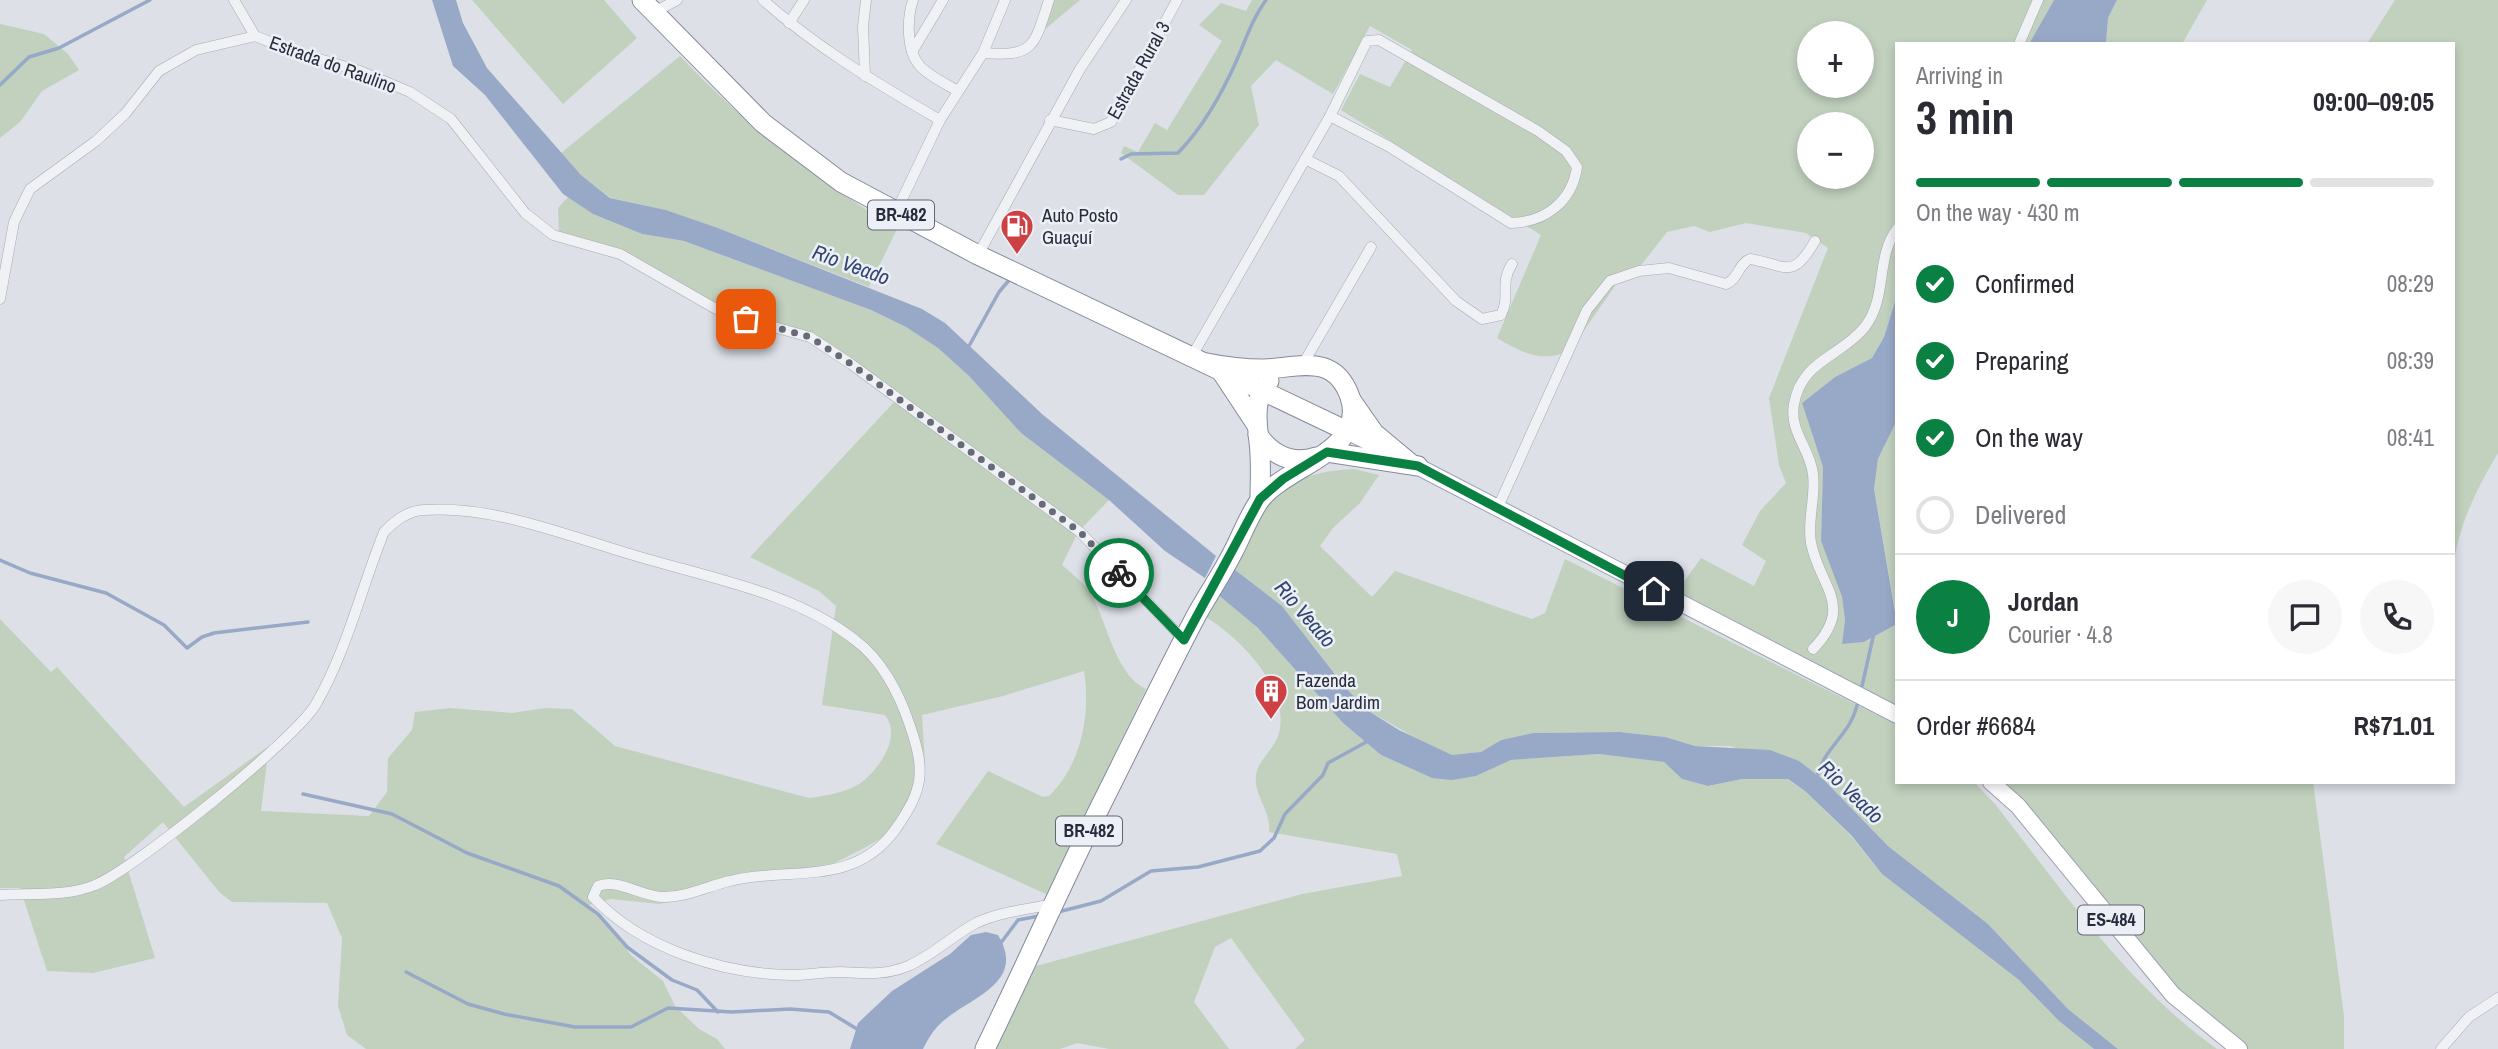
<!DOCTYPE html>
<meta charset="utf-8">
<style>
:root{--surface:#fff;--page:#f7f7f7;--text:#2b2b33;--muted:#7c7c81;--line:#e1e1e2;--accent:#0b8043}
body{margin:0;font-family:"Archivo Narrow",sans-serif;background:var(--page);color:var(--text);height:100vh;display:flex;flex-direction:column;font-size:26px;white-space:nowrap}
*{box-sizing:border-box;margin:0}
p{font-size:23px;color:var(--muted)}
.icon{flex:none;width:38px;height:38px;fill:none;stroke:currentColor;stroke-width:2;stroke-linecap:round;stroke-linejoin:round}
.map{position:relative;flex:1;overflow:hidden}
.side{position:absolute;left:1895px;top:42px;width:560px;height:742px;display:flex;flex-direction:column;background:var(--surface);border-radius:0px;box-shadow:0 4px 10px #0003}
.side>*{flex:none}
.controls{position:absolute;left:1797px;top:21px;display:grid;gap:14px}
.controls a{display:grid;place-items:center;width:77px;height:77px;border-radius:50%;background:var(--surface);box-shadow:0 4px 10px #0003;font-size:35px}
.pin{position:absolute;display:grid;place-items:center;width:60px;height:60px;color:#fff;margin:-30px;border-radius:14px;box-shadow:0 4px 10px #0006}
.courier{position:absolute;display:grid;place-items:center;width:70px;height:70px;margin:-35px;border:5px solid #0b8043;border-radius:50%;background:#fff;color:#222;box-shadow:0 2px 9px #0007}
.summary em{font-style:normal;font-weight:800}
.summary div{display:flex;flex-direction:column-reverse}
.summary{display:flex;align-items:center;justify-content:space-between;height:119px;padding:0 21px}
h1{font-size:46px;font-weight:800;line-height:52px}
.bar{display:grid;grid-template-columns:repeat(4,1fr);gap:10px 7px;align-content:center;height:84px;padding:0 21px}
.bar i{height:9px;border-radius:5px;background:var(--line)}
.bar .selected{background:var(--accent)}
.bar p{grid-column:span 4}
.line{display:flex;align-items:center;gap:18px;padding:0 21px;border-top:2px solid var(--line)}
.line div{flex:1}
.round{display:grid;place-items:center;flex:none;width:74px;height:74px;border-radius:37px;background:var(--page)}
ol{padding:0 21px;list-style:none}
li{display:flex;align-items:center;gap:21px;height:77px}
li p{margin-inline-start:auto}
li .icon{padding:7px;border-radius:50%;background:var(--accent);color:#fff;stroke-width:4}
li:last-child{color:var(--muted)}
li i{width:38px;height:38px;border:4px solid var(--line);border-radius:50%}
.map>svg:first-child{display:block}
.green{fill:#c1d1be;fill-rule:evenodd}
.water{fill:#98a9c7}
.lines{fill:none;stroke-linecap:round;stroke-linejoin:round}
.stream{stroke:#98a9c7;stroke-width:3.5}
.street-casing{stroke:#a6aab4;stroke-width:11}
.primary-casing{stroke:#9ca2b2;stroke-width:18}
.highway-casing{stroke:#858b9d;stroke-width:21}
.street{stroke:#f0f1f5;stroke-width:10}
.primary{stroke:#fff;stroke-width:16}
.highway{stroke:#fff;stroke-width:19}
.done{stroke:#676b78;stroke-width:7;stroke-dasharray:0 12.6}
.route{stroke:#0b8043;stroke-width:9}
.labels{text-anchor:middle;stroke-width:5;stroke-linejoin:round;paint-order:stroke}
.shield{fill:#eceff5;stroke:#626674;stroke-width:2}
.shield-label{font-size:18px;font-weight:bold;fill:#272c3d}
.street-label{font-size:19px;fill:#272c3d;stroke:#eceff5}
.poi-label{font-size:19px;fill:#272c3d;stroke:#eceff5;text-anchor:start}
.water-label{font-size:21px;font-style:italic;fill:#314671;stroke:#eceff5}
</style>
<div class="map">
<svg width="2498" height="1049" viewBox="0 0 2498 1049">
<rect width="100%" height="100%" fill="#dde0e7"/>
<g class="green">
<polygon points="472,0 604,0 637,38 563,104"/>
<polygon points="1051,0 1080,0 1044,30"/>
<path d="M1252 0H2054L2029 44H1897V295L1884 337 1872 358 1835 377 1802 403 1823 467 1821 541 1842 597 1845 620 1842 643 1864 642 1897 624V707L1673 597 1701 558 1754 586 1766 561 1742 545 1760 511 1786 483 1779 465 1769 398 1828 248 1806 233 1746 223 1710 232 1694 226 1667 232 1635 273 1622 276 1571 349C1544 365 1521 352 1497 338L1541 235 1341 110 1360 74 1390 87 1412 50 1370 26 1333 94 1276 60 1251 86 1259 125 1204 195H1178L1121 153 1124 146 1138 152 1155 123 1167 130 1222 41 1199 25 1221 3 1246 11ZM1810 33H1862V86H1810ZM1810 124H1862V177H1810Z"/>
<polygon points="2117,0 2207,0 2182,44 2106,44 2108,18"/>
<path d="M2395 0H2498V453C2477 488 2461 520 2454 561V44H2367Z"/>
<polygon points="0,24 44,34 68,54 79,70 42,91 20,122 0,138"/>
<path d="M680 56C745 125 816 180 897 229L869 287 718 228 666 210 611 198 581 175 561 153Z"/>
<path d="M568 197 593 214 642 234 684 241 871 310 906 327 938 348 969 376 1021 433 1109 500 1078 532 1062 565C1070 572 1079 579 1086 587 1107 614 1112 673 1146 689L1048 895 936 844 988 771 1043 797 1049 796C1081 765 1091 715 1084 671L1003 696 922 715 925 763 920 786 899 827 868 846 823 869 705 890 660 904 611 899 589 905 632 956 663 981 675 1006 699 1029 717 1039 725 1049H366L347 1035 338 1006 342 938 327 903 232 902 220 893 163 822 124 857 155 958 93 973 47 971 20 888H0V619L51 672 57 667 184 807 269 746 261 811 369 816 387 792 388 758 412 730 415 712 450 708 512 713 546 708 572 709 615 746 809 798C826 796 848 792 862 782 880 768 902 736 885 715L822 705 836 606 819 591 750 557 895 401 823 344 714 304 653 271 559 234 558 208Z"/>
<polygon points="1897,420 1897,622 1874,489 1878,459"/>
<path d="M1354 469 1379 475 1360 503 1333 528 1320 546 1372 597 1395 571 1532 619 1545 613 1565 559 1897 725V782H1974L1995 804C2063 891 2126 984 2217 1049H2118L2068 1009 1988 924 1888 846 1825 781 1730 746H1695L1665 737 1620 732 1533 733 1501 740 1481 752 1469 754 1452 755 1433 748 1367 710 1344 686 1282 606 1230 566C1268 504 1275 473 1354 469Z"/>
<path d="M1216 593 1258 628 1343 723 1381 755 1432 778 1476 776 1511 760 1599 754 1664 762 1682 779 1708 786 1742 779H1787L1805 791 1852 837 1882 874 2019 980 2059 1021 2094 1049H1295L1305 1040 1231 938 1215 947 1194 1002 1229 1049H1109L1077 1043 1060 1049H996L1036 966 1302 894 1402 876 1397 854 1269 832C1272 812 1253 795 1256 775 1258 760 1275 749 1279 733 1290 687 1239 637 1204 616Z"/>
<polygon points="1995,782 2313,782 2344,1016 2344,1049 2244,1049 2208,1025"/>
</g>
<g class="water">
<polygon points="432,0 456,0 463,23 487,68 581,175 610,198 666,210 718,228 922,309 945,323 1042,414 1216,556 1205,578 1165,551 1109,500 1021,433 969,376 938,348 906,327 871,310 684,241 642,234 593,214 563,194 485,95 453,66"/>
<polygon points="2054,0 2117,0 2108,18 2106,44 2029,44"/>
<polygon points="1897,295 1897,420 1878,459 1874,489 1897,624 1864,642 1842,644 1845,620 1842,597 1821,541 1823,467 1802,403 1835,377 1872,358 1884,337"/>
<polygon points="1230,566 1282,606 1344,686 1367,710 1399,730 1452,755 1481,752 1501,740 1533,733 1620,732 1665,737 1695,746 1770,750 1799,761 1825,781 1888,846 1988,924 2068,1009 2118,1049 2094,1049 2059,1021 2019,980 1882,874 1852,836 1805,791 1788,779 1742,779 1708,786 1682,779 1664,762 1599,754 1511,760 1476,776 1452,780 1432,778 1381,755 1343,723 1258,628 1216,593"/>
<path d="M986 932 998 935C1029 986 963 999 938 1026 932 1032 927 1041 923 1049H850L858 1023 892 991 950 954 971 935Z"/>
</g>
<g class="lines">
<g class="stream">
<polyline points="0,85 29,57 59,48 150,0"/>
<path d="M1121 159 1131 154 1178 153C1205 125 1224 90 1239 55 1247 36 1253 18 1266 0"/>
<polyline points="969,346 999,292 1010,279"/>
<polyline points="0,560 30,573 106,593 164,625 187,648 202,637 214,633 308,622"/>
<polyline points="1862,686 1874,633"/>
<path d="M1817 777C1824 747 1851 734 1857 705"/>
<polyline points="303,794 392,814 467,853 559,886 598,914 627,947 672,980 697,990 718,1012"/>
<polyline points="1062,911 1101,901 1151,871 1198,867 1260,851 1274,838 1285,814 1323,775 1328,763 1370,740"/>
<polyline points="1000,944 1018,920 1039,916"/>
<polyline points="406,972 468,1004 504,1014 575,1027 631,1027 668,1008 732,1012 790,1009 829,1012 857,1029"/>
</g>
<defs>
<g id="street">
<polyline points="234,0 255,36 292,51 360,71 410,92 451,119 525,213 553,235 620,254 723,313 810,337 851,364 1080,532 1184,640"/>
<path d="M763 0C817 48 878 84 940 120"/>
<path d="M913 0C907 18 906 51 920 66 929 76 946 84 958 91"/>
<polyline points="654,12 677,0"/>
<polyline points="789,23 804,0"/>
<polyline points="2019,44 2038,0"/>
<polyline points="912,52 943,0"/>
<path d="M983 53C1035 57 1034 46 1049 0"/>
<polyline points="865,76 863,26 866,0"/>
<polyline points="1050,120 1094,129 1111,122 1177,0"/>
<path d="M1305 159 1339 176 1456 301 1482 319 1501 315C1511 296 1499 284 1512 264"/>
<polyline points="896,212 940,120 983,53 1005,0"/>
<polyline points="978,255 1080,69 1126,0"/>
<polyline points="0,299 14,222 30,189 96,141 125,114 159,71 196,50 255,36"/>
<path d="M1192 356 1330 116 1367 41 1379 40 1538 131 1566 151 1577 167C1572 202 1545 222 1511 223L1388 146 1330 116"/>
<polyline points="1303,364 1371,247"/>
<path d="M1498 507 1587 310 1610 281 1639 271 1669 268 1726 284C1739 279 1738 264 1750 259 1787 265 1792 281 1815 241"/>
<path d="M1813 649C1855 605 1820 588 1811 543 1807 520 1816 497 1813 474 1810 448 1789 432 1794 404 1802 360 1840 357 1864 328 1888 299 1875 258 1897 229"/>
<path d="M0 895C30 893 67 897 95 885 133 870 296 739 316 704 347 650 361 589 384 532 396 520 407 511 424 510 492 505 565 535 630 554 704 577 793 591 855 640 881 659 899 693 909 723 926 771 924 789 895 830 853 888 788 866 730 881 708 886 687 897 664 897 642 897 618 878 598 886L593 897C641 948 721 974 792 975 808 975 824 972 840 972 864 973 884 976 908 966 933 955 952 936 976 923 999 912 1029 909 1054 904"/>
<polyline points="2441,1049 2469,1017 2498,998"/>
</g>
<g id="primary">
<polyline points="1347,431 1389,452"/>
<polyline points="1409,462 1897,715"/>
<polyline points="1991,782 2018,806 2173,995 2239,1049"/>
</g>
<g id="highway">
<polyline points="642,0 763,123 841,182 978,255 1347,431"/>
<polyline points="1221,371 1256,424"/>
<polyline points="1351,400 1374,433 1410,463"/>
<path d="M1258 435C1272 455 1291 465 1316 457"/>
<polyline points="1327,452 1418,466"/>
<path d="M1260 499C1260 485 1261 470 1260 455 1259 428 1250 403 1269 381"/>
<path d="M985 1049C1025 967 1062 883 1103 801 1134 739 1164 677 1196 616 1208 594 1222 574 1233 552 1242 535 1249 515 1260 500 1285 466 1368 451 1350 397 1334 352 1298 368 1264 369 1244 369 1226 367 1207 363"/>
</g>
</defs>
<use href="#street" class="street-casing"/>
<use href="#primary" class="primary-casing"/>
<use href="#highway" class="highway-casing"/>
<use href="#street" class="street"/>
<use href="#primary" class="primary"/>
<use href="#highway" class="highway"/>
</g>
<g class="lines">
<polyline class="done" points="746,319 810,337 851,364 1080,532 1119,573"/>
<polyline class="route" points="1119,573 1184,640 1260,499 1283,479 1327,452 1418,466 1654,591"/>
</g>
<defs>
<symbol id="fuel-pin" viewBox="-11 -11 22 30"><path d="M0 17L-7.5 6A9.5 9.5 0 1 1 7.5 6Z" fill="#cd4145" stroke="#eceff5"/><path d="M-5.5-6h7V0h2V4h1.3V-2.5L3-4.5l.8-.8L6-3V5H2.5V1h-1V6h-7ZM-4.2-4.7v3.2H.2V-4.7Z" fill="#fff"/></symbol>
<symbol id="building-pin" viewBox="-11 -11 22 30"><path d="M0 17L-7.5 6A9.5 9.5 0 1 1 7.5 6Z" fill="#cd4145" stroke="#eceff5"/><path d="M-4-6H4V6H1V3H-1V6H-4ZM-2.5-4.3h1.7v1.8h-1.7ZM.8-4.3h1.7v1.8H.8ZM-2.5-1h1.7V.8h-1.7ZM.8-1h1.7V.8H.8Z" fill="#fff"/></symbol>
</defs>
<g fill-rule="evenodd">
<use href="#fuel-pin" x="998" y="207" width="38" height="52"/>
<use href="#building-pin" x="1252" y="672" width="38" height="52"/>
</g>
<g class="labels">
<g class="shield">
<rect x="868" y="200.5" width="66" height="29" rx="5"/>
<rect x="1056" y="816.5" width="66" height="29" rx="5"/>
<rect x="2078" y="905.5" width="66" height="29" rx="5"/>
</g>
<g class="shield-label">
<text x="901" y="221">BR-482</text>
<text x="1089" y="837">BR-482</text>
<text x="2111" y="926">ES-484</text>
</g>
<g class="street-label">
<text transform="translate(333 64) rotate(20)" y="7">Estrada do Raulino</text>
<text transform="translate(1138 70) rotate(-61)" y="7">Estrada Rural 3</text>
</g>
<g class="poi-label">
<text x="1042" y="222">Auto Posto<tspan x="1042" dy="22">Guaçuí</tspan></text>
<text x="1296" y="687">Fazenda<tspan x="1296" dy="22">Bom Jardim</tspan></text>
</g>
<g class="water-label">
<text transform="translate(851 265) rotate(20)" y="7">Rio Veado</text>
<text transform="translate(1305 614) rotate(49)" y="7">Rio Veado</text>
<text transform="translate(1851 792) rotate(44)" y="7">Rio Veado</text>
</g>
</g>
</svg>
<div class="controls">
<a>+</a>
<a>−</a>
</div>
<div class="pin" style="left:746px;top:319px;background:#ea580c"><svg class="icon" aria-label="bag" viewBox="0 0 24 24"><path d="M5 8h14l-1 12H6zM9 8a3 3 0 0 1 6 0"/></svg></div>
<div class="pin" style="left:1654px;top:591px;background:#1f2937"><svg class="icon" aria-label="home" viewBox="0 0 24 24"><path d="M3 11l9-7 9 7M6 9v11h12V9"/></svg></div>
<div class="courier" style="left:1119px;top:573px"><svg class="icon" aria-label="bike" viewBox="0 0 24 24"><circle cx="6" cy="16" r="4"/><circle cx="18" cy="16" r="4"/><path d="M6 16l4-8h5l3 8M10 8l3 8H6M13 5h3"/></svg></div>
<section class="side">
<div class="summary"><div><h1>3 min</h1><p>Arriving in</p></div><em>09:00–09:05</em></div>
<div class="bar"><i class="selected"></i><i class="selected"></i><i class="selected"></i><i></i><p>On the way · 430 m</p></div>
<ol>
<li><svg class="icon" aria-label="check" viewBox="0 0 24 24"><path d="M5 12l5 5 9-10"/></svg>Confirmed<p>08:29</p></li>
<li><svg class="icon" aria-label="check" viewBox="0 0 24 24"><path d="M5 12l5 5 9-10"/></svg>Preparing<p>08:39</p></li>
<li><svg class="icon" aria-label="check" viewBox="0 0 24 24"><path d="M5 12l5 5 9-10"/></svg>On the way<p>08:41</p></li>
<li><i></i>Delivered</li>
</ol>
<div class="line" style="height:126px"><b class="round" style="background:var(--accent);color:#fff">J</b><div><b>Jordan</b><p>Courier · 4.8</p></div><a class="round"><svg class="icon" aria-label="chat" viewBox="0 0 24 24"><path d="M4 5h16v11H9l-5 4z"/></svg></a><a class="round"><svg class="icon" aria-label="phone" viewBox="0 0 24 24"><path d="M5 4h4l2 5-3 2q2 4 5 5l2-3 5 2v4C11 20 4 13 5 4z"/></svg></a></div>
<div class="line" style="height:91px"><div>Order #6684</div><b>R$71.01</b></div>
</section>
</div>
